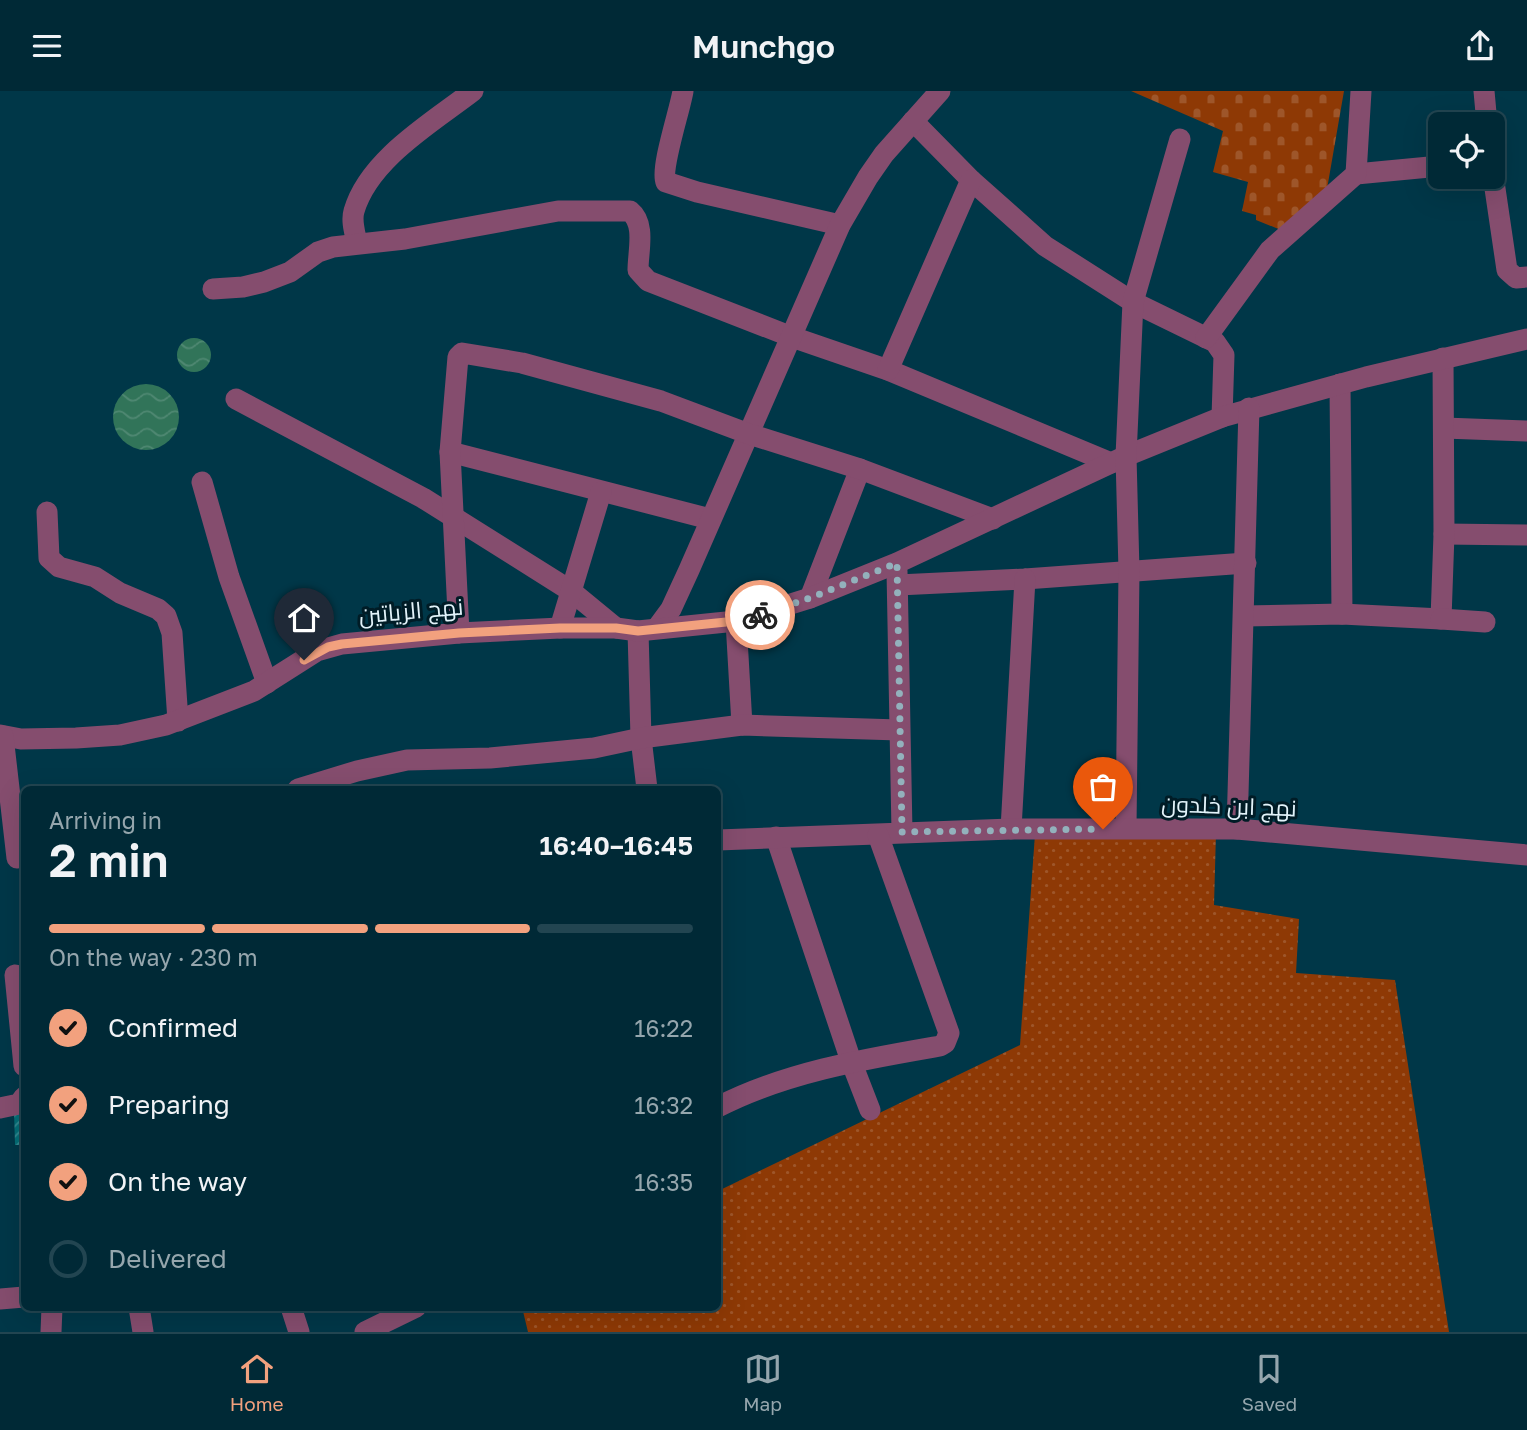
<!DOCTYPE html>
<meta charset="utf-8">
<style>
:root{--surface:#002936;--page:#0a313e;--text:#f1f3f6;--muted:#95a6ad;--line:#224551;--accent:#f2a17e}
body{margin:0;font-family:"Golos Text",Cairo,sans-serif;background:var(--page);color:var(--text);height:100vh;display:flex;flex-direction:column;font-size:26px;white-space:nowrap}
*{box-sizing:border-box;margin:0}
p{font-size:23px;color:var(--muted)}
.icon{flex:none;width:38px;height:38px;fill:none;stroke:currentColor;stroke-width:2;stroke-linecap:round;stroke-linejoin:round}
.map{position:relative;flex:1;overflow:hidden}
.side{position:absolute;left:21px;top:695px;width:700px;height:525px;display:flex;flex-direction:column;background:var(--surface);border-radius:10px;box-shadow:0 7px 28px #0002,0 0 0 2px var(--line)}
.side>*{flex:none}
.fabs{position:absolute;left:1428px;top:21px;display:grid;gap:14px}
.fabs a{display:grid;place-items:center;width:77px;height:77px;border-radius:10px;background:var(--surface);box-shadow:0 7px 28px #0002,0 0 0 2px var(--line);font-size:35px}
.pin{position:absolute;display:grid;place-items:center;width:60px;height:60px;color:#fff;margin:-72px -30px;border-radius:50% 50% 50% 0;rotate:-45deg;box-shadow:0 0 7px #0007}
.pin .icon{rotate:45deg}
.courier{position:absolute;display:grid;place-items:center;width:70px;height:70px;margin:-35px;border:5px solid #f2a17e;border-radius:50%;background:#fff;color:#222;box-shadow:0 2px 9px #0007}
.head em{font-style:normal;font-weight:600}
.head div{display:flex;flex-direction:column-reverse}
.head{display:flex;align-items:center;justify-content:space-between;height:119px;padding:0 28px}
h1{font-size:46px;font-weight:600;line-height:52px}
.bar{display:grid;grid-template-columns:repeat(4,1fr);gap:10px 7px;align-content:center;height:84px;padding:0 28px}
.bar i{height:9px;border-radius:5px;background:var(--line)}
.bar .active{background:var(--accent)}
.bar p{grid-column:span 4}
ol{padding:0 28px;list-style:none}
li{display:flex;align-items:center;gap:21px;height:77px}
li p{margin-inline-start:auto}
li .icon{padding:7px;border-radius:50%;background:var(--accent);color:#111;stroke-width:4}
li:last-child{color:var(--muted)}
li i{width:38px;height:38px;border:4px solid var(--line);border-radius:50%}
header{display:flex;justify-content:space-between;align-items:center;height:91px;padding:0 28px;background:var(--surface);font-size:32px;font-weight:600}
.dock{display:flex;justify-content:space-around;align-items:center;height:98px;border-top:2px solid var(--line);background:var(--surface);font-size:19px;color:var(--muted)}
.dock a{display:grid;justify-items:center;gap:4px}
.dock .active{color:var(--accent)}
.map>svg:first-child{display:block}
.cemetery{fill:url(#cemetery-stones)}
.park{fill:url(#park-dots)}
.water{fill:url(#water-waves)}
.building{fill:url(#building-hatch)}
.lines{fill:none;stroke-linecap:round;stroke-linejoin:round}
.minor{stroke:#854d6e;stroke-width:21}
.done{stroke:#93b1bc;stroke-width:7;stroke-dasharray:0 12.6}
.route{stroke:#f2a17e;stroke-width:9}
.labels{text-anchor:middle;stroke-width:6;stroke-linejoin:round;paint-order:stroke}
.street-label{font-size:23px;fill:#e2f3fa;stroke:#001c26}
</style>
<header><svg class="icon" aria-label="menu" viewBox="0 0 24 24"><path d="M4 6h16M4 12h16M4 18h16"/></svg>Munchgo<svg class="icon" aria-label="share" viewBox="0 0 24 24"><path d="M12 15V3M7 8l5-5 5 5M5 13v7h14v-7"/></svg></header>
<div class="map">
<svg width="1527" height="1241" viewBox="0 0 1527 1241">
<defs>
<pattern id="cemetery-stones" width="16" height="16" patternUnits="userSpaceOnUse" patternTransform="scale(1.75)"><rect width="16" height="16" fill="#8e3905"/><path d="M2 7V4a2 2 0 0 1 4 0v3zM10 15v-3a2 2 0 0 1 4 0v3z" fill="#9e562a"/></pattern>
<pattern id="park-dots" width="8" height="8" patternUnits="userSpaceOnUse" patternTransform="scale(1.75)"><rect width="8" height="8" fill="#8e3905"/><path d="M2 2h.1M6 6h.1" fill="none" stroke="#9e562a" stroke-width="1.8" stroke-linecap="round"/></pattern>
<pattern id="water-waves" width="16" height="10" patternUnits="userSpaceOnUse" patternTransform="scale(1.75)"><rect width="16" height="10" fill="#317459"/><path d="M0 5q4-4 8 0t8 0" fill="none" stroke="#4f8872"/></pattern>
<pattern id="building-hatch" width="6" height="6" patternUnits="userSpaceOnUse" patternTransform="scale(1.75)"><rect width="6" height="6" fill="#046c75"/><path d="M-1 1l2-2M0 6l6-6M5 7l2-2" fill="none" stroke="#348990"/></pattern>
</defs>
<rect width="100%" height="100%" fill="#003748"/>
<polygon class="cemetery" points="1131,0 1344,0 1327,98 1281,139 1256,129 1256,124 1242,120 1248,91 1213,81 1223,40"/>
<polygon class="park" points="1036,729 1216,742 1214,814 1299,828 1296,882 1395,889 1449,1241 528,1241 522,1216 718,1216 718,1100 1020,954"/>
<g class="water">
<circle cx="194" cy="264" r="17"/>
<circle cx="146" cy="326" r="33"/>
</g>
<polygon class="building" points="14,1020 24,1020 24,1054 15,1054"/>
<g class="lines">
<g class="minor">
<path d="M683 0C680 19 660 78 666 91L697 101 840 134"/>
<polyline points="1484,0 1487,33"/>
<polyline points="913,30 971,89 1045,155 1133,211 1215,251 1224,264 1222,326"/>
<polyline points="1356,83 1440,75"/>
<polyline points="1493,84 1507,179 1516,187 1527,186"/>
<path d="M357 152C355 142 351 130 354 120 369 68 433 31 473 0"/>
<path d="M213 198 243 196 264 191 290 181 318 161 333 156 405 148 558 120H630C646 133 638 160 638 179L648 190 792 246 888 279 1111 372"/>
<polyline points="1206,247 1270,159 1356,83 1361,0"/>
<polyline points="888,279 971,89"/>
<polyline points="1340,293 1342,523"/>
<polyline points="236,308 423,407 571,500 616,537"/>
<polyline points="1444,337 1527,340"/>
<polyline points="450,361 710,428"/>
<polyline points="202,391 229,486 267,592"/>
<polyline points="47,421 49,467 59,476 95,486 120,502 158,518 166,525 172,542 178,630"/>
<polyline points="1444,443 1527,444"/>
<polyline points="897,480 902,741"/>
<polyline points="898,494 1025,488 1246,472"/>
<polyline points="810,507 860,378"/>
<polyline points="1244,525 1342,523 1441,528 1444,443 1443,267"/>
<polyline points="1441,528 1485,531"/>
<polyline points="736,530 742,634"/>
<polyline points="560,537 601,401"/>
<polyline points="657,537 671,518 689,479 840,134 868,86 884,63 940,0"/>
<polyline points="638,540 641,647 647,698"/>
<polyline points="459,542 450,361 458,266 462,262 522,272 661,310 749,343 860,378 993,428"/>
<polyline points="0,644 21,648 76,647 120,644 166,634 254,600 317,560 342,553 459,542 560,537 616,537 638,540 736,530 810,507 897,472 1126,365 1222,326 1366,286 1527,248"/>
<polyline points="3,645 17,767"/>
<polyline points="298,698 357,680 407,669 490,667 594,657 641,647 742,634 899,639"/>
<polyline points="1126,737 1129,480 1126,365 1133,211 1180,48"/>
<polyline points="1011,738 1025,488"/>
<polyline points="1237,738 1249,317"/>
<polyline points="776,746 851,970 870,1019"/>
<polyline points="718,749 1011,738 1237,738 1527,764"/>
<polyline points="15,884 24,975"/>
<path d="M718 1016C786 981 865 968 940 955L945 952 949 942 878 744"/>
<polyline points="0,1017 19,1013 24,1006"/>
<polyline points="0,1208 24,1206"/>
<polyline points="139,1216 143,1241"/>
<polyline points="291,1216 299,1241"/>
<polyline points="51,1241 52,1216"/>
<polyline points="365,1241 416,1216"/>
</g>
</g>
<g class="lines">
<polyline class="done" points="760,524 810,507 897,472 902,741 1103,738"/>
<polyline class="route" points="304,569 328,556 342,553 459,542 560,537 616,537 638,540 736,530 760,524"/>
</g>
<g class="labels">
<g class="street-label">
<text transform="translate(411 520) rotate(-5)" y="8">نهج الزياتين</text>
<text transform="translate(1229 715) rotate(2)" y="8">نهج ابن خلدون</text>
</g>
</g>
</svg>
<div class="fabs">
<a><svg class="icon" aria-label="locate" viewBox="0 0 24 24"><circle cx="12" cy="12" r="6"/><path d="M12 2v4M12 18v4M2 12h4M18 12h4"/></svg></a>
</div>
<div class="pin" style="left:1103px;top:738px;background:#ea580c"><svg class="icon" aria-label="bag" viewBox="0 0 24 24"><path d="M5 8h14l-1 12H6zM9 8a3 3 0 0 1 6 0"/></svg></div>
<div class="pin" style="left:304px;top:569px;background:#1f2937"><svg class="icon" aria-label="home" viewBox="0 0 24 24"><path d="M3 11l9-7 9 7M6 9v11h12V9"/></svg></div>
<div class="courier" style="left:760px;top:524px"><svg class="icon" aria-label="bike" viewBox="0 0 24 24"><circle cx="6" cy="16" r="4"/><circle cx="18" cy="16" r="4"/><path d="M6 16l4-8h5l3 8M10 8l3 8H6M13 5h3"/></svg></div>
<section class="side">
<div class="head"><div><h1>2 min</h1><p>Arriving in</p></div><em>16:40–16:45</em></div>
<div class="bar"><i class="active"></i><i class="active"></i><i class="active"></i><i></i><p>On the way · 230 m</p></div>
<ol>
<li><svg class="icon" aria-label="check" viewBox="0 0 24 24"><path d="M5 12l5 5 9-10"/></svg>Confirmed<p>16:22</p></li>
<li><svg class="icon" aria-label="check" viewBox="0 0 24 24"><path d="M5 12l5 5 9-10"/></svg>Preparing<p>16:32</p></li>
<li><svg class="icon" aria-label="check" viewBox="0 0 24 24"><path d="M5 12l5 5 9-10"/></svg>On the way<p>16:35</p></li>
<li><i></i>Delivered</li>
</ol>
</section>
</div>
<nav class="dock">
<a class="active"><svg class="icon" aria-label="home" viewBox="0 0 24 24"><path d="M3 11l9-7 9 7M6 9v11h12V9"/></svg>Home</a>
<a><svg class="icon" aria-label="map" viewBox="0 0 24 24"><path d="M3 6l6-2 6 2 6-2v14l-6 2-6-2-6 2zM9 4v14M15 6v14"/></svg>Map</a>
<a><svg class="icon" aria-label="saved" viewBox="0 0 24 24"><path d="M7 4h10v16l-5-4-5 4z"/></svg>Saved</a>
</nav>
